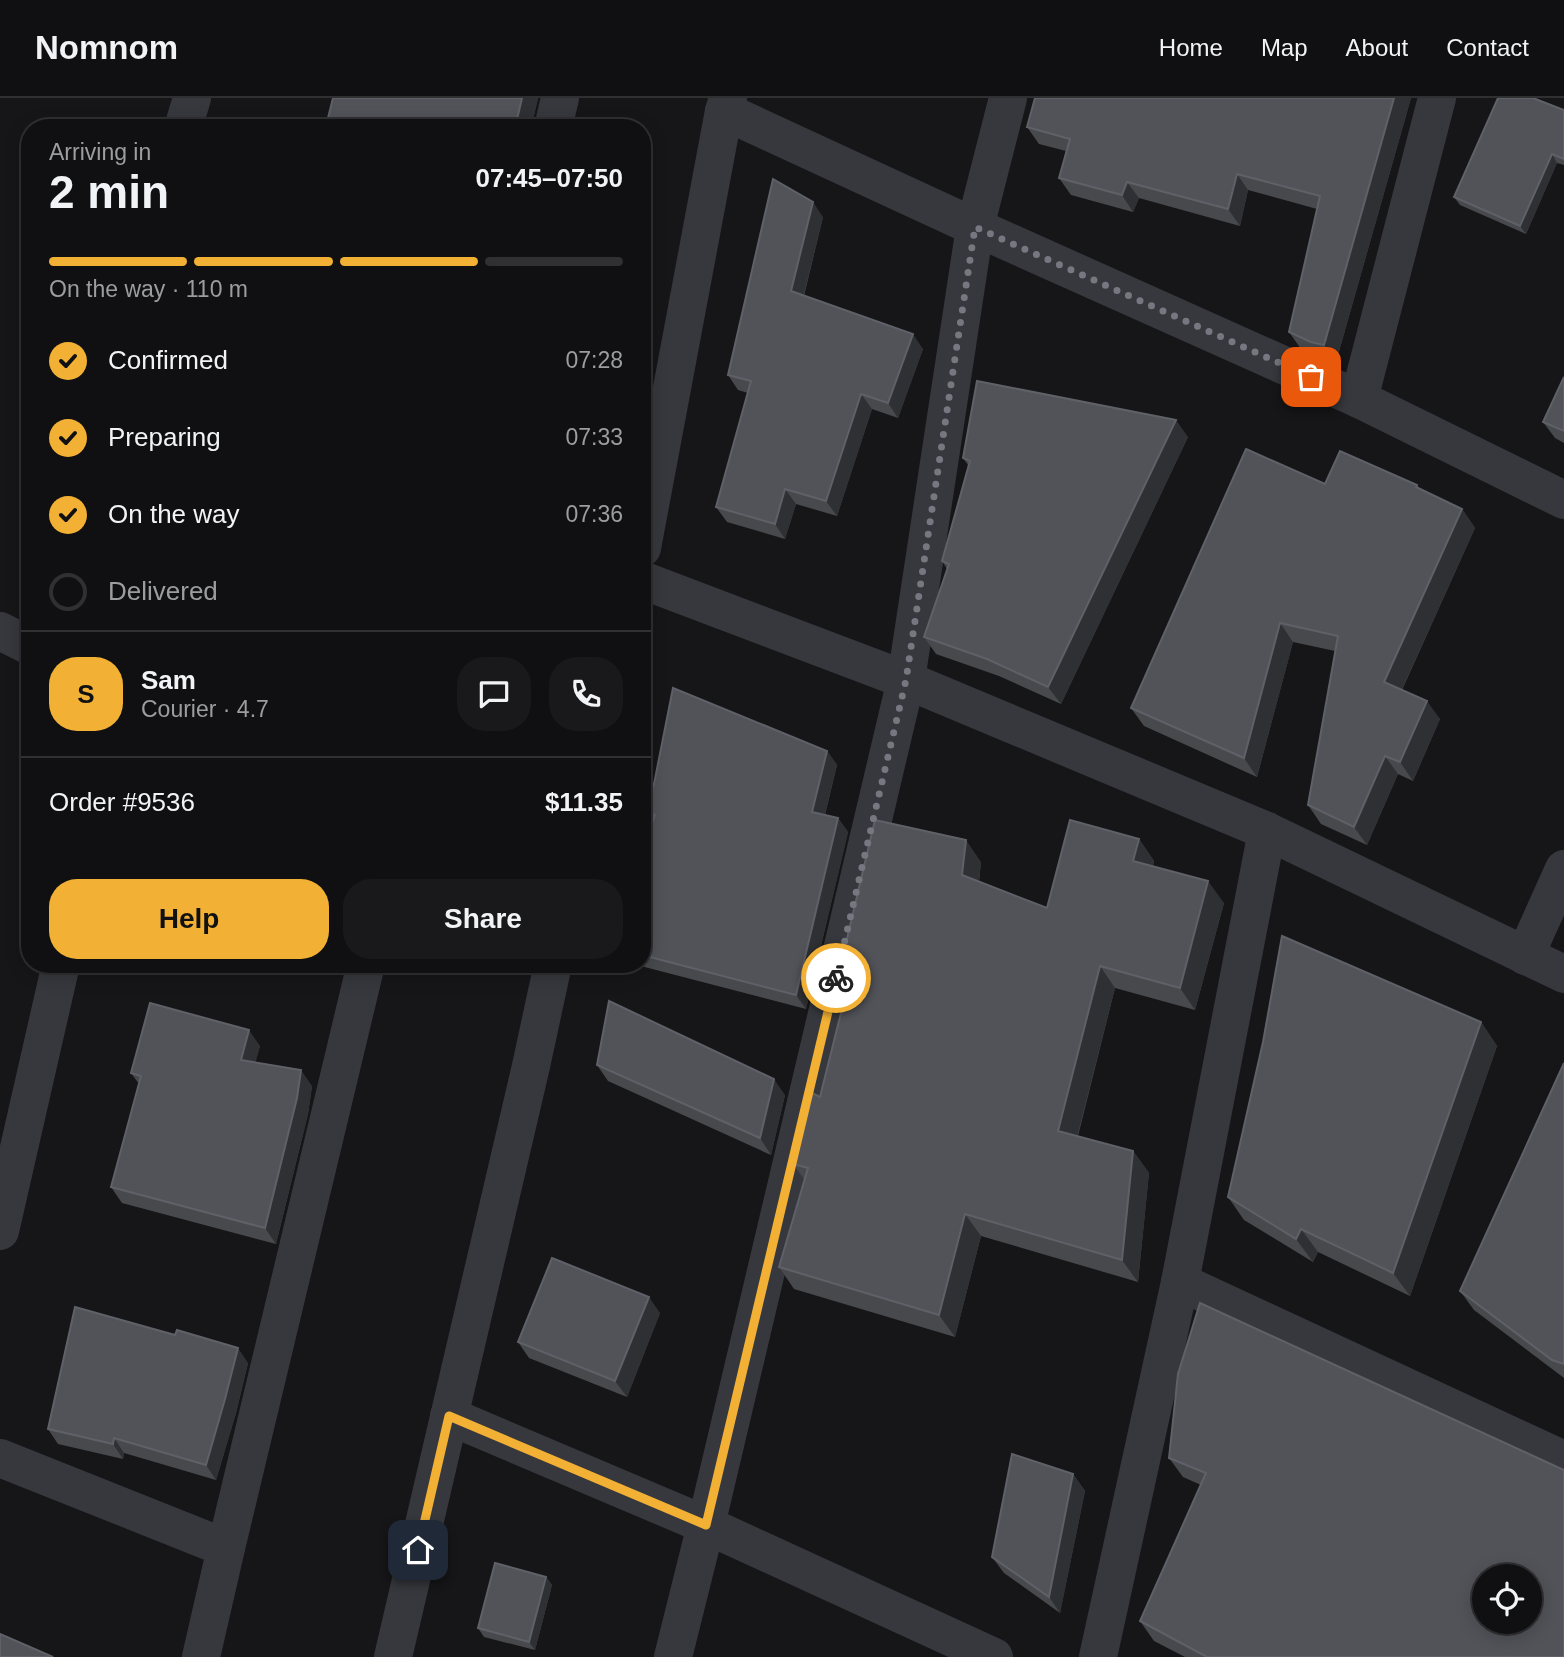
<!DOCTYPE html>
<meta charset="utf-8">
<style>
:root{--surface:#101012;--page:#19191b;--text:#f1f3f6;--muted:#9c9d9f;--line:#303032;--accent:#f2b134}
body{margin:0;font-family:Helvetica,sans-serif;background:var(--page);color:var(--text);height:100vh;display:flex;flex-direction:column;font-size:26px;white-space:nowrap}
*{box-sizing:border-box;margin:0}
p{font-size:23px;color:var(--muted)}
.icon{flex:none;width:38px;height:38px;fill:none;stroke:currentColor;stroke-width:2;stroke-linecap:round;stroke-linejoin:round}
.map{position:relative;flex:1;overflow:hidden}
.panel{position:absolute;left:21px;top:21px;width:630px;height:854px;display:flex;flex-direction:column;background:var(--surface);border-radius:28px;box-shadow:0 4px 18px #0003,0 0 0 2px var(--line)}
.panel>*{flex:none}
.tools{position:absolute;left:1472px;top:1466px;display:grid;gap:14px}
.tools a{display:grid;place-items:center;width:70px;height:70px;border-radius:50%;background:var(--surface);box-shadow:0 4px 18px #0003,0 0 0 2px var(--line);font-size:35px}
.pin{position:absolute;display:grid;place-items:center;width:60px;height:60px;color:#fff;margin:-30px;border-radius:14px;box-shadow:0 4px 10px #0006}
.courier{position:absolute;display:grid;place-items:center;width:70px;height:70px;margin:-35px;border:5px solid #f2b134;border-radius:50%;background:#fff;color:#222;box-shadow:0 2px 9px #0007}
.head em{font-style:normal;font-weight:800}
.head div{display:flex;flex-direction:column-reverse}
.head{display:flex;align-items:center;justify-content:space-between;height:119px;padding:0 28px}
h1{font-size:46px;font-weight:800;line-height:52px}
.bar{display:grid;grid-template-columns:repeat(4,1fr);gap:10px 7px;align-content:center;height:84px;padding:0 28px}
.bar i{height:9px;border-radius:5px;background:var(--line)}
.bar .selected{background:var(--accent)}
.bar p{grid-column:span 4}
.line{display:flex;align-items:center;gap:18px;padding:0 28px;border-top:2px solid var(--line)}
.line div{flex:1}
.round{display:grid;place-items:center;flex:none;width:74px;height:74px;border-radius:28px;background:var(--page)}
ol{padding:0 28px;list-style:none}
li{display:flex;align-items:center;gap:21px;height:77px}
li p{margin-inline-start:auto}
li .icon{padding:7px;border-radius:50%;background:var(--accent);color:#111;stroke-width:4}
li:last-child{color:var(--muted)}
li i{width:38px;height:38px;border:4px solid var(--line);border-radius:50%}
.action{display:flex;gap:14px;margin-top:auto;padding:14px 28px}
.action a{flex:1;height:80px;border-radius:28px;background:var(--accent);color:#111;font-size:28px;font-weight:800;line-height:80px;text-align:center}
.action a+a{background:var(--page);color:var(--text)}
header{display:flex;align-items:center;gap:42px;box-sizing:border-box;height:98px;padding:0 35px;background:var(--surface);border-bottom:2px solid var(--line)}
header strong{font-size:33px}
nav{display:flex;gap:38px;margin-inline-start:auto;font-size:24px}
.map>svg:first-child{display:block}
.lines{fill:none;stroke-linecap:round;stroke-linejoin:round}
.minor{stroke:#37383d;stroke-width:38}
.wall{fill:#47494d}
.shaded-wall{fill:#2f3033}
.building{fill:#525359;stroke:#5f6168;stroke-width:2;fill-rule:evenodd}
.done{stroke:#757880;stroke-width:7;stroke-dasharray:0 12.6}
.route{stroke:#f2b134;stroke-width:9}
</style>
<header>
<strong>Nomnom</strong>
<nav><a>Home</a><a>Map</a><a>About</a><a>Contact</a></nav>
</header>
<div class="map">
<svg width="1564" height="1559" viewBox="0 0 1564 1559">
<rect width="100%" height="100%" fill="#161618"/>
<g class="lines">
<g class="minor">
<polyline points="724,13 975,129 1359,301 1564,402"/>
<polyline points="183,30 192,0"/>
<polyline points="553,30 560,0"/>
<polyline points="1359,301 1437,0"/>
<polyline points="642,450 724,13 728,0"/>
<polyline points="642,482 906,582 1267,733 1564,876"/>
<polyline points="0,533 30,548"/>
<polyline points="1525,858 1564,771"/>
<polyline points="0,1133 61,866"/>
<polyline points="1180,1184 1564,1362"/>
<polyline points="449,1318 706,1427 994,1559"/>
<polyline points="0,1360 226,1450"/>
<polyline points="201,1559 226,1450 366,866"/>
<polyline points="393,1559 531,968 553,866"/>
<polyline points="673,1559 706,1427 906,582 975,129 1008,0"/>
<polyline points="1098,1559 1180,1184 1267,733"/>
</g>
</g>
<g class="wall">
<polygon points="538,0 531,30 332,30 327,24"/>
<polygon points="1035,0 1411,0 1336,264 1322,261 1301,251 1289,234 1317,111 1248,92 1240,128 1139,100 1133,114 1071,97 1059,80 1066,53 1039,46 1027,29"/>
<polygon points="1564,12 1564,67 1557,65 1526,136 1460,107 1454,99"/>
<polygon points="823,119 804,198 923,251 898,320 872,311 837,418 796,406 785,441 727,424 716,409 748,295 738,292 728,277"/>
<polygon points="1564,279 1564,345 1555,340 1543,324"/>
<polygon points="1188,339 1061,606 999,578 936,556 924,539 947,471 942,463 968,367 963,360"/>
<polygon points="1325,386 1417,387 1419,390 1462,411 1475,430 1402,592 1440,621 1413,683 1398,676 1367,747 1321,726 1308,707 1335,553 1293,544 1257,679 1144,628 1131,610"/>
<polygon points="827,653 837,667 825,717 838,720 848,734 806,911 633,866 642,866 642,749 652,725 643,712"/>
<polygon points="1139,741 1154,763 1153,768 1224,805 1195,912 1115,890 1078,1038 1133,1053 1149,1075 1138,1184 981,1138 955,1239 794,1191 779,1169 804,1081 793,1066 820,999 842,913 833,900 981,764 979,784 1047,810"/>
<polygon points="1481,924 1497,948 1410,1198 1318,1154 1313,1164 1244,1122 1228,1099"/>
<polygon points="260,948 255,964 312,988 308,1016 276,1146 122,1105 111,1089 139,986 131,975"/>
<polygon points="1564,965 1564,1280 1474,1212 1460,1193"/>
<polygon points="597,967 785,997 771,1057 608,983"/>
<polygon points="660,1215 627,1299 529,1260 518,1244"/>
<polygon points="248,1265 236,1315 216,1382 124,1355 123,1361 58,1346 48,1331"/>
<polygon points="1178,1276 1564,1559 1185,1559 1154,1543 1140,1523 1201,1387 1183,1379 1169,1360"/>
<polygon points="1073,1376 1085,1393 1060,1515 1004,1475 992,1459"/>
<polygon points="546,1479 552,1487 535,1552 484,1539 478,1530"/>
</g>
<g class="shaded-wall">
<polygon points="522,0 538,0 531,30 515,30"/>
<polygon points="1394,0 1411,0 1336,264 1324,247"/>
<polygon points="1552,56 1557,65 1526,136 1520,128"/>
<polygon points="1237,76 1248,92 1240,128 1228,111"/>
<polygon points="1127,84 1139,100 1133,114 1122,97"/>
<polygon points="813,104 823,119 801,208 791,193"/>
<polygon points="913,236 923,251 898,320 888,305"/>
<polygon points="861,296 872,311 837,418 826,403"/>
<polygon points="1176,322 1188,339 1061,606 1048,589"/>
<polygon points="785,391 796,406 785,441 775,426"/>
<polygon points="1462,411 1475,430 1397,602 1384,584"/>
<polygon points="1280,525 1293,544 1257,679 1244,660"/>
<polygon points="1427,603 1440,621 1413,683 1400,664"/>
<polygon points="827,653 837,667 822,728 812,714"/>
<polygon points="1385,658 1398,676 1367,747 1354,729"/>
<polygon points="838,720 848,734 806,911 796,897"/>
<polygon points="1139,741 1154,763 1148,785 1133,763"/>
<polygon points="966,742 981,764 977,799 962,777"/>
<polygon points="1208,783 1224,805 1195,912 1180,890"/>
<polygon points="1100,868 1115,890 1073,1055 1058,1033"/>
<polygon points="1481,924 1497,948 1410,1198 1393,1175"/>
<polygon points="249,932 260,948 252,978 241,962"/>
<polygon points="301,972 312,988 308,1016 276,1146 265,1130"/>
<polygon points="774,981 785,997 771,1057 760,1040"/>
<polygon points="1133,1053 1149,1075 1138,1184 1122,1162"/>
<polygon points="965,1116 981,1138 955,1239 939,1217"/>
<polygon points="1301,1131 1318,1154 1313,1164 1296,1141"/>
<polygon points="649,1199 660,1215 627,1299 615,1283"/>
<polygon points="238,1250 248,1265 236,1315 216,1382 206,1367"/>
<polygon points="114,1340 124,1355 123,1361 113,1346"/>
<polygon points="1073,1376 1085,1393 1060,1515 1049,1499"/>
<polygon points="546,1479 552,1487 535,1552 529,1544"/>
</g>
<g class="building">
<polygon points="333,0 522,0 515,30 353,30 327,24"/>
<polygon points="1035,0 1394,0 1324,247 1311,244 1289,234 1320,98 1237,76 1228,111 1127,84 1122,97 1059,80 1070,41 1027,29"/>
<polygon points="1498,0 1533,0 1564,12 1564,61 1552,56 1520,128 1454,99"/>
<polygon points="773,81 813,104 791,193 913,236 888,305 861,296 826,403 785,391 775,426 716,409 751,283 728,277"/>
<polygon points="1564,279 1564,333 1543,324"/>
<polygon points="977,283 1176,322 1048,589 987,561 924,539 949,466 942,463 970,363 963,360"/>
<polygon points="1246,351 1325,386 1340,353 1417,387 1416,389 1462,411 1384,584 1427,603 1400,664 1385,658 1354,729 1308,707 1338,538 1280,525 1244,660 1131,610"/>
<polygon points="673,590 827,653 812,714 838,720 796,897 642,857 642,749 655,717 643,712 654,686"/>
<polygon points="875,722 966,742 962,777 1047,810 1070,722 1139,741 1133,763 1208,783 1180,890 1100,868 1058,1033 1133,1053 1122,1162 965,1116 939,1217 779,1169 808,1070 793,1066 810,994 820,999 844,903 833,900"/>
<polygon points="1282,838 1481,924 1393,1175 1301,1131 1296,1141 1228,1099 1263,944"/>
<polygon points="609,903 774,981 760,1040 597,967"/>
<polygon points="150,905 249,932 241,962 301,972 297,1000 265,1130 111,1089 141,978 131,975"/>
<polygon points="1564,965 1564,1266 1552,1262 1460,1193"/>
<polygon points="552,1160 649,1199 615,1283 518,1244"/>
<path d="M1200 1205 1564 1372V1559H1207L1140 1523 1206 1375 1169 1360 1178 1276ZM1484 1479H1530V1524H1484Z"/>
<polygon points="75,1209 175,1237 177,1232 238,1250 225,1301 206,1367 114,1340 113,1346 48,1331"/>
<polygon points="1012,1356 1073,1376 1049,1499 992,1459"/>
<polygon points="495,1465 546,1479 529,1544 478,1530"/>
<polygon points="0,1536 53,1559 0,1559"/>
</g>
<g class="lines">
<polyline class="done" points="836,880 906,582 975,129 1311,279"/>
<polyline class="route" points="418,1452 449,1318 706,1427 836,880"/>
</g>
</svg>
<div class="tools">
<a><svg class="icon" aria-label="locate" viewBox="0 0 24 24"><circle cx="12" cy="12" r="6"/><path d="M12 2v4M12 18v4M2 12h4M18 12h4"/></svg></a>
</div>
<div class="pin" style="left:1311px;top:279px;background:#ea580c"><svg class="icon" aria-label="bag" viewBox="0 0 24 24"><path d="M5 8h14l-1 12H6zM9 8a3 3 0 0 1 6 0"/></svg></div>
<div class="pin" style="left:418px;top:1452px;background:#1f2937"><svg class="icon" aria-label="home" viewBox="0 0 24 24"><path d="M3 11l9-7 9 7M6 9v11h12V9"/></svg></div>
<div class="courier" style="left:836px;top:880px"><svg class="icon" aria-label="bike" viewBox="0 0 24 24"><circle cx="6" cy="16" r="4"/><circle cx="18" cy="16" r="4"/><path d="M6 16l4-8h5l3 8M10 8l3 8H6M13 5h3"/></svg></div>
<section class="panel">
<div class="head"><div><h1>2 min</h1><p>Arriving in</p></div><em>07:45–07:50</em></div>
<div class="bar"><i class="selected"></i><i class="selected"></i><i class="selected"></i><i></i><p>On the way · 110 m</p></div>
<ol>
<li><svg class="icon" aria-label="check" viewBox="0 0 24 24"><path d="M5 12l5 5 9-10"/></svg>Confirmed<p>07:28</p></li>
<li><svg class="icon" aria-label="check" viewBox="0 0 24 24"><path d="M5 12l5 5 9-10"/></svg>Preparing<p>07:33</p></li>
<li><svg class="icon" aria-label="check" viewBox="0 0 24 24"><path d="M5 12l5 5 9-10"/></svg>On the way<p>07:36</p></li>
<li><i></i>Delivered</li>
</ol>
<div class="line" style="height:126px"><b class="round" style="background:var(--accent);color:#111">S</b><div><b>Sam</b><p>Courier · 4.7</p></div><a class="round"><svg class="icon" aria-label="chat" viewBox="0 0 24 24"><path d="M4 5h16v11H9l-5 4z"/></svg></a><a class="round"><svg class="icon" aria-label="phone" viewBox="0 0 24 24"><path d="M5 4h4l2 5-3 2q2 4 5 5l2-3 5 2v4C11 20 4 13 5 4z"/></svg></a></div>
<div class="line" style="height:91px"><div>Order #9536</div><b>$11.35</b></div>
<div class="action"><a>Help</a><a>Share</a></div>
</section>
</div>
